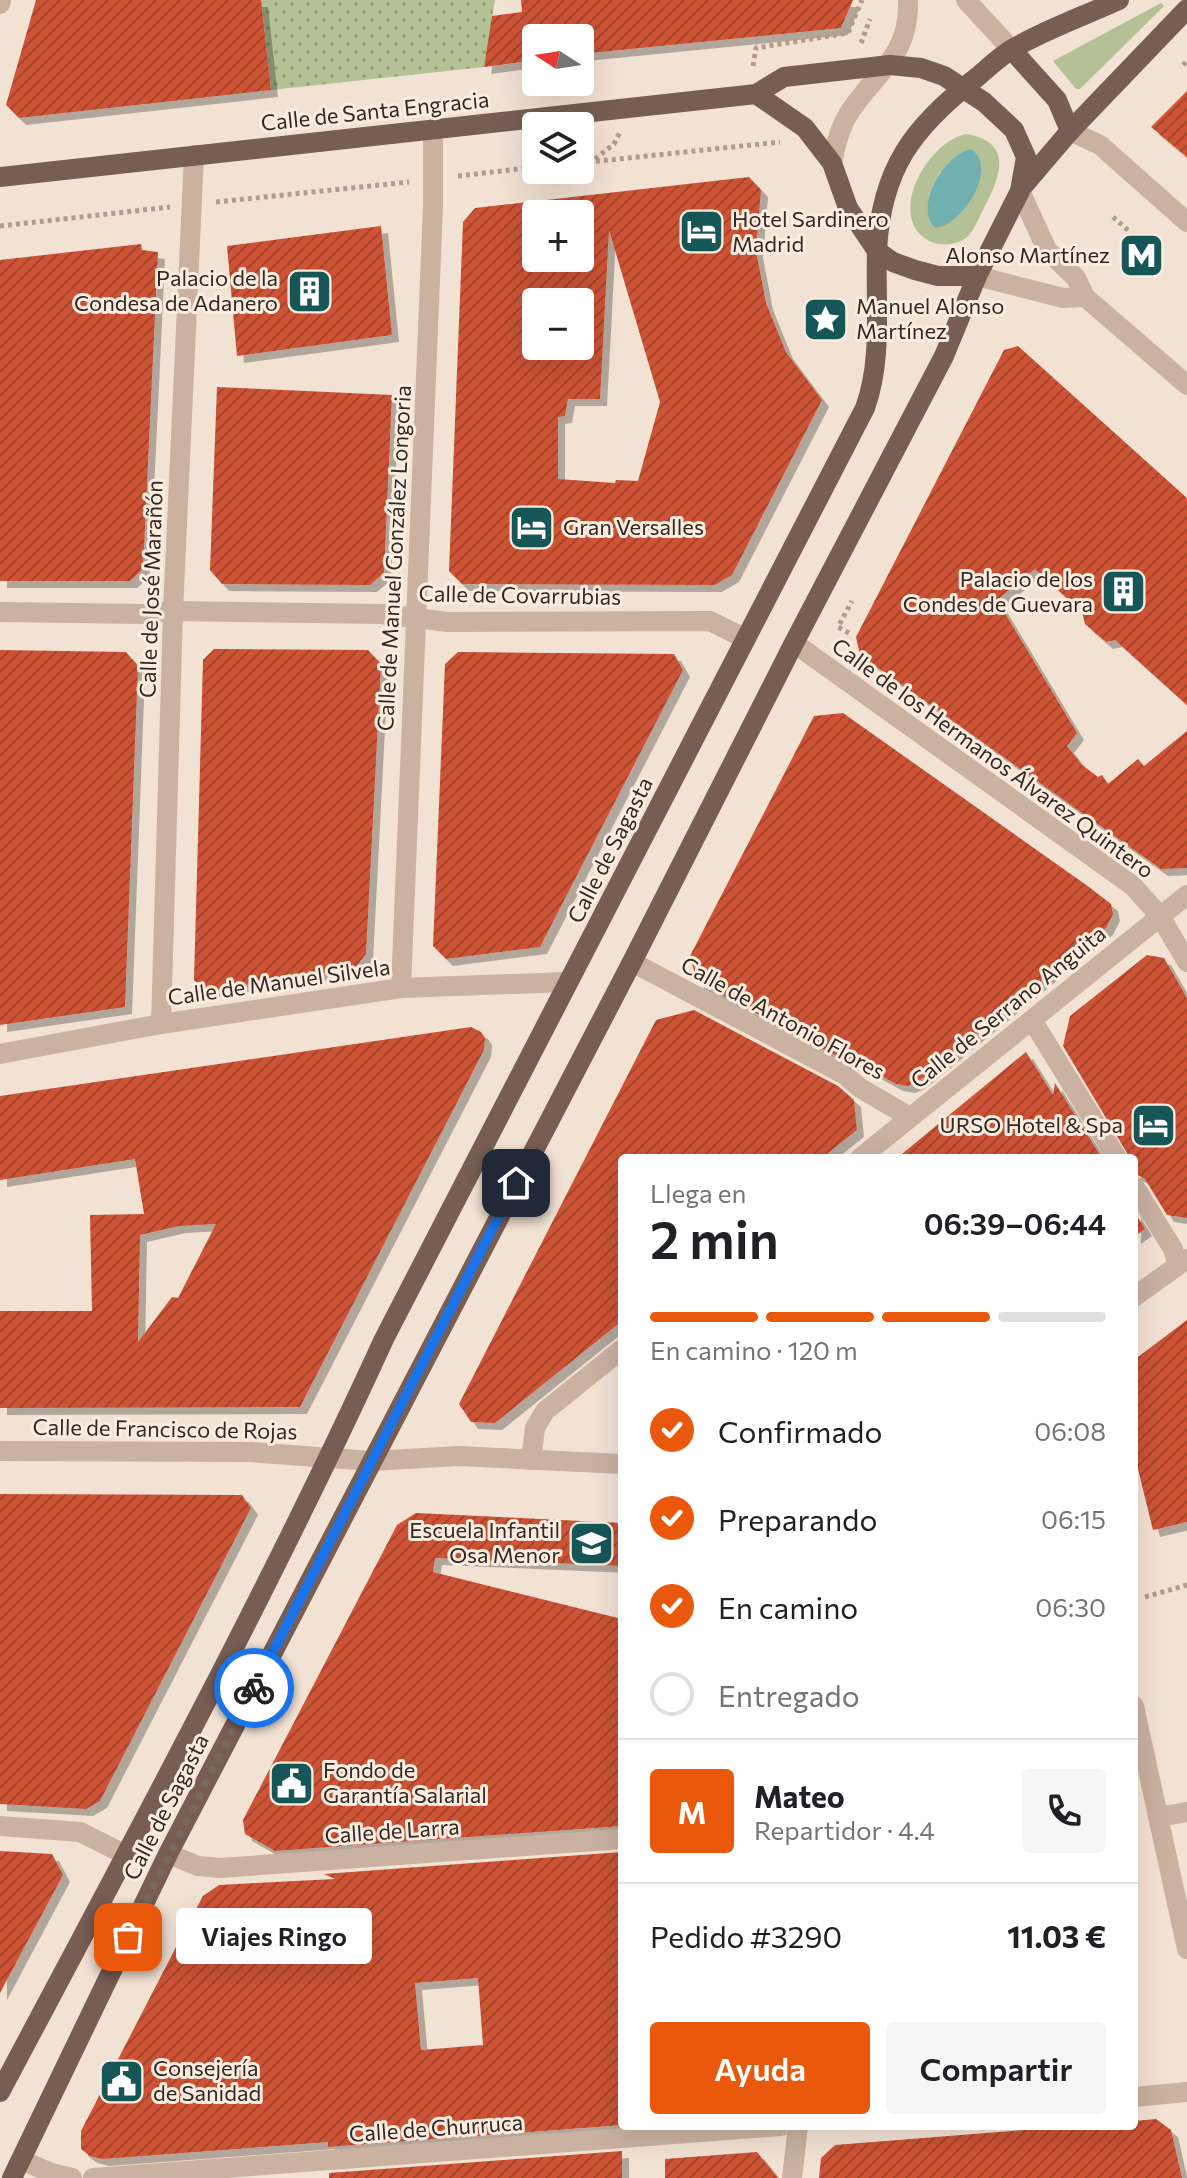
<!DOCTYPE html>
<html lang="es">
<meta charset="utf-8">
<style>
:root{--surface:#fff;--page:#f6f6f6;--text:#202124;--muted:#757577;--line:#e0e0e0;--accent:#ea580c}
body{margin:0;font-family:Commissioner,sans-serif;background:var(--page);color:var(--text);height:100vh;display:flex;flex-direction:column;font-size:30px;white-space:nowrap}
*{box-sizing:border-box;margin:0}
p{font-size:26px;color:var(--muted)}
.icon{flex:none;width:44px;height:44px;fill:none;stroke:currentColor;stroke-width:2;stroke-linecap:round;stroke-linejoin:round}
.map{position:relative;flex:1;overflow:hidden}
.sheet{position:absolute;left:618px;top:1154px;width:520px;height:976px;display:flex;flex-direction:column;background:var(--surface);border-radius:8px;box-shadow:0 8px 32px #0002}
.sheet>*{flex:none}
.needle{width:52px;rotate:282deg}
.fabs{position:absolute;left:522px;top:24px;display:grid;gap:16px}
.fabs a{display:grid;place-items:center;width:72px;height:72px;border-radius:8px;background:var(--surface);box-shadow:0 8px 32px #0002;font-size:40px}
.pin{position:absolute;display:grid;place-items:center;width:68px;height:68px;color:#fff;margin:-34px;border-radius:16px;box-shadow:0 4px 12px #0006}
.courier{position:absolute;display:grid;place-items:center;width:80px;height:80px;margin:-40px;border:6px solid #1a73e8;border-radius:50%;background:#fff;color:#222;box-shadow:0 2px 10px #0007}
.bubble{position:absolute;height:56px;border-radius:8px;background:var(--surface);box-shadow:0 8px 32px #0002;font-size:26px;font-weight:600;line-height:56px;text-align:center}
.headline em{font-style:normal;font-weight:600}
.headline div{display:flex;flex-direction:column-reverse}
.headline{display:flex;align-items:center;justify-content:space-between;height:136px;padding:0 32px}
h1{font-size:52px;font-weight:600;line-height:60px}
.bar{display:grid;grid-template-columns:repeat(4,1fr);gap:12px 8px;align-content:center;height:96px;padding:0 32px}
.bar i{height:10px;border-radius:6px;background:var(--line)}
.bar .selected{background:var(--accent)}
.bar p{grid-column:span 4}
.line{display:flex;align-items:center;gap:20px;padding:0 32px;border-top:2px solid var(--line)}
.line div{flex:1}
.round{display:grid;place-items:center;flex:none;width:84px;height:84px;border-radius:8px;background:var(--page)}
ol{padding:0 32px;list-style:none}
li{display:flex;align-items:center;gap:24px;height:88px}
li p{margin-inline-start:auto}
li .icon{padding:8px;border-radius:50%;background:var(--accent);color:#fff;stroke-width:4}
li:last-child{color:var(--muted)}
li i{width:44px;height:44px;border:4px solid var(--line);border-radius:50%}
.primary-button{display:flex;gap:16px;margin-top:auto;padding:16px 32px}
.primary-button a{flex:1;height:92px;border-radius:8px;background:var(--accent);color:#fff;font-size:32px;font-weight:600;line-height:92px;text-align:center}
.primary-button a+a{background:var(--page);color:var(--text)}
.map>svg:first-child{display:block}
.grass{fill:#b4c194;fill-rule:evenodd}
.garden{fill:url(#garden-dots)}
.water{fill:#71b0b0}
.building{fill:url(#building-hatch);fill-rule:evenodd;filter:url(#shadow)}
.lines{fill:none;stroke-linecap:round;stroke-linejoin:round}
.path{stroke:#b69b8a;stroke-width:5;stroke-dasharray:4 4;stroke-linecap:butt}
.minor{stroke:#cab1a0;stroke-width:20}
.major{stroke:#775d53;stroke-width:20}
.done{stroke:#766962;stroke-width:8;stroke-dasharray:0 14.4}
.route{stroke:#1a73e8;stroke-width:10}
.labels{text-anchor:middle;stroke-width:6;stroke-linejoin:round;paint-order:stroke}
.street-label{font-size:22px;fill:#332824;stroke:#faede0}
.poi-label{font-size:22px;fill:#332824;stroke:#faede0;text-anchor:start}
</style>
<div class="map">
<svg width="1187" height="2178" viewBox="0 0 1187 2178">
<defs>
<pattern id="garden-dots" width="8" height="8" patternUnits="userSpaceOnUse" patternTransform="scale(2)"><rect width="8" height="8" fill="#b4c194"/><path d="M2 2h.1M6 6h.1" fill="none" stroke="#939d79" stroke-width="1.8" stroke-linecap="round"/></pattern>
<pattern id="building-hatch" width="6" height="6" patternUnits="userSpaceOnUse" patternTransform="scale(2)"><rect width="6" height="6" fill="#ce5235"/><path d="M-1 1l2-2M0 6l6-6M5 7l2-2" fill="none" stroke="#a8442d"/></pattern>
<filter id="shadow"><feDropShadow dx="7" dy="7" stdDeviation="0" flood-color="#0004"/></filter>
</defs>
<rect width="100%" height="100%" fill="#f2e2d4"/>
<g class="grass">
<polygon points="1161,3 1164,6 1080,89 1076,89 1053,61"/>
<path d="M967 134C1016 143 999 180 983 210 978 219 974 231 967 237 956 246 938 247 926 239 887 213 929 140 967 134ZM971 149 977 154 934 227C924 211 931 190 939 174Z"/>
</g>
<polygon class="garden" points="261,0 495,0 484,67 271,90"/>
<path class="water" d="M971 149C999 167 963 225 935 228 913 206 945 154 971 149Z"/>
<g class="building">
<polygon points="36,0 261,0 271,90 19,118 6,105"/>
<polygon points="521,0 853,0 841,28 580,54 580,38 536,38 536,60 484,67 492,16 522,12"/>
<polygon points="1187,91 1187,157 1151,127"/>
<path d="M749 177 761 190 756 251 766 303 786 352 822 400 732 575 715 585 462 584 449 571 463 222 475 208ZM536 214H580V258H536ZM609 230 660 402 638 481 616 480 615 483 558 479V417L565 416 568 399H600ZM536 302H580V346H536Z"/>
<polygon points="381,226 392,335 237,356 227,246"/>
<polygon points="141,244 142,250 158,252 143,569 130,581 0,581 0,260"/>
<polygon points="1018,346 1187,498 1187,705 1115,640 1106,642 1085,624 1082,612 1035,569 997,600 1077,733 1067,746 1082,765 1098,777 1102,775 1108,784 1138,759 1144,766 1187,731 1187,868 1161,869 860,655 856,637 1004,350"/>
<polygon points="217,387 392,395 384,573 370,585 222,584 210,570"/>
<polygon points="214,649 368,650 381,664 366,954 355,968 205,991 194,980 203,660"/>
<polygon points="0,650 126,652 138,666 125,1007 0,1025"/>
<polygon points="458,652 674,654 683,670 540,947 446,959 433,946 445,664"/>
<polygon points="843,713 1089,887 1111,904 1113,914 1106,928 918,1082 908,1086 896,1084 852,1060 852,1064 697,982 690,956 814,716"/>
<polygon points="1147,955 1164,958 1187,998 1187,1218 1167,1215 1145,1179 1134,1173 1134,1158 1130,1158 1063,1046 1070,1016"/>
<polygon points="694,1010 838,1086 854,1100 857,1130 822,1158 622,1158 622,1321 495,1423 471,1422 459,1404 656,1020"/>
<path d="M471 1027 481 1032 485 1038 484 1050 300 1407 0 1408V1311H92L90 1215 144 1214 135 1159 0 1180V1096ZM216 1224 178 1298 172 1297 138 1342 140 1235 179 1226Z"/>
<polygon points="1026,1052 1053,1095 1055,1083 1102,1158 897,1158"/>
<polygon points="1134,1211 1145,1229 1134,1237"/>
<polygon points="1187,1320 1187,1522 1153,1530 1134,1453 1134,1360"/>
<polygon points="0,1494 242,1495 251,1508 100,1801 86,1809 0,1804"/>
<polygon points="416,1513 622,1523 622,1566 435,1558 433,1572 622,1619 622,1826 275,1851 245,1834 243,1820 397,1525"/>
<polygon points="0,1851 52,1854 63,1875 0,1993"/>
<path d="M622 1852V2125L328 2147V2142L102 2159 90 2156 81 2149V2131L175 1949 203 1896 219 1885 335 1879 324 1874ZM478 1978 483 2045 421 2050 415 1983Z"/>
<polygon points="1156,2119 1171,2130 1182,2178 819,2178 821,2158 835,2145 1073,2126 1134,2126 1134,2121"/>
<polygon points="622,2151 622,2178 329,2178 329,2173"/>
<polygon points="757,2152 778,2178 665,2178 665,2159"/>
</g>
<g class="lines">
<g class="path">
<polyline points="861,43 870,19"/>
<polyline points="1183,65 1187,61"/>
<polyline points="753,66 756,48 848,33 862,0"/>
<polyline points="595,159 614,144 620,132"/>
<polyline points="580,163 780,142"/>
<polyline points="458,176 536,167"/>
<polyline points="216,202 409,182"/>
<polyline points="1113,217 1130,232"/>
<polyline points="0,226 170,207"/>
<polyline points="849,633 838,627 852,601"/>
<polyline points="1145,1597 1187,1585"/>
</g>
<g class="minor">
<polyline points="966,0 1012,50"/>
<polyline points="0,4 1,0"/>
<polyline points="1070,131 1100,145 1187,222"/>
<path d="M832 163C836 144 840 126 851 110 878 70 910 55 908 0"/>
<polyline points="1020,191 1047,250 1076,278 1085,297 1187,385"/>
<polyline points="977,276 1063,298 1085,297"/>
<polyline points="0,612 143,614 173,611 381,614 448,622 710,621 746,639"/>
<polyline points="794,643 1133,886 1160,916 1187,962"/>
<polyline points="632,962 845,1075 860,1088 910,1117"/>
<polyline points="401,988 433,206 433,129"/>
<polyline points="1032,1020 1117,1158"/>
<polyline points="161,1024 173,611 194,155"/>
<polyline points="0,1054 161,1024 401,988 568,982"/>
<polyline points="860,1158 1187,895"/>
<polyline points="1134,1186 1173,1249 1178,1265"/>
<polyline points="1134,1297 1187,1259"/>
<polyline points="0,1451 249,1452 372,1461 459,1456 622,1464"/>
<polyline points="531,1460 535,1428 545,1411 622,1349"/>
<polyline points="1134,1706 1187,1949"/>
<polyline points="1158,1817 1187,1812"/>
<polyline points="0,1826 80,1832 126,1855"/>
<polyline points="168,1854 198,1866 220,1868 622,1839"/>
<polyline points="1134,2097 1187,2092"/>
<polyline points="21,2160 51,2173 72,2178"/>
<polyline points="93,2178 781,2126"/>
<polyline points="792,2178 798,2126"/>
</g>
<g class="major">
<polyline points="1012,50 1057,100 1070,131"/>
<polyline points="756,94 805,128 832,163 848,208 877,251 893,262 915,270 938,276 977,276"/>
<polyline points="0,177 756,94 784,77 890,65 921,68 944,76 984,102 1014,130 1026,157 1020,191 977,276 944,356 794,643 632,962 168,1854 12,2178"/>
<polyline points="1024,185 1070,131 1187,9"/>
<path d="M0 2092C132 1843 267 1595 384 1339L865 408C883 359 875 302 877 251 881 169 913 127 976 78 988 68 1000 56 1014 48 1047 29 1084 16 1119 0"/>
</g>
</g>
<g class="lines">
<polyline class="done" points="128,1937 254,1688"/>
<polyline class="route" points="254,1688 516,1183"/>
</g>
<defs>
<symbol id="hotel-square" viewBox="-11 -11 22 22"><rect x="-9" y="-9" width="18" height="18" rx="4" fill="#175657" stroke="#faede0"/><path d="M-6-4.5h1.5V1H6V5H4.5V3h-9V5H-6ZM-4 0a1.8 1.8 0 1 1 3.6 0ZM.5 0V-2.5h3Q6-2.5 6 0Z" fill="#fff"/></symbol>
<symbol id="metro-square" viewBox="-11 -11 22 22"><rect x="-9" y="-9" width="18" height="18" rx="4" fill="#175657" stroke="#faede0"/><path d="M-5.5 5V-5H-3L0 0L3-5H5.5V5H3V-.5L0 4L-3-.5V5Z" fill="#fff"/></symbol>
<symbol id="building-square" viewBox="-11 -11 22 22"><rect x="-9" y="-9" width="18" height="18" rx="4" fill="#175657" stroke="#faede0"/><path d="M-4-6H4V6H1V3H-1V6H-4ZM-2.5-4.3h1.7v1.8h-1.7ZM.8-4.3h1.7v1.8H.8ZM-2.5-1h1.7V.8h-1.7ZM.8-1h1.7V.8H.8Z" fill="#fff"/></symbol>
<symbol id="sight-square" viewBox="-11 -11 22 22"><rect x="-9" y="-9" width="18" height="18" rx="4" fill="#175657" stroke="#faede0"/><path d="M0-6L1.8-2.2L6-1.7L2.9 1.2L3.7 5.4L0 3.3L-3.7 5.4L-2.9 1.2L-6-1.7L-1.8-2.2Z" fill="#fff"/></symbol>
<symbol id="school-square" viewBox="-11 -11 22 22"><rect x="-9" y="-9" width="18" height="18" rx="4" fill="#175657" stroke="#faede0"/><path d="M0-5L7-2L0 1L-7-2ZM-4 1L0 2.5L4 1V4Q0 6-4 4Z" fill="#fff"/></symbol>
<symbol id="civic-square" viewBox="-11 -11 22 22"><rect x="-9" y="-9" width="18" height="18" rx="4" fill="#175657" stroke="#faede0"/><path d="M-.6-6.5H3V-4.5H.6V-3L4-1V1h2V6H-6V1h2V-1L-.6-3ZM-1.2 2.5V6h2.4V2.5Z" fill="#fff"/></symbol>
</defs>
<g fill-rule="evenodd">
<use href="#hotel-square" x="676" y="206" width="51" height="51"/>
<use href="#metro-square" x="1116" y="230" width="51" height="51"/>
<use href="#building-square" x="284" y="266" width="51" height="51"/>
<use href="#sight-square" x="800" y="294" width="51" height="51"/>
<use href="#hotel-square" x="506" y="502" width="51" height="51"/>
<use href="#building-square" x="1098" y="566" width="51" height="51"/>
<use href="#hotel-square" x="1128" y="1100" width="51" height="51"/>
<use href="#school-square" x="566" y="1518" width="51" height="51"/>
<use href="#civic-square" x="266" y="1758" width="51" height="51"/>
<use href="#civic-square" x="96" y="2056" width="51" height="51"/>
</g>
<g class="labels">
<g class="street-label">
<text transform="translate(375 111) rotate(-6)" y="8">Calle de Santa Engracia</text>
<text transform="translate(394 558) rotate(-87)" y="8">Calle de Manuel González Longoria</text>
<text transform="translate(151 589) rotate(-88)" y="8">Calle de José Marañón</text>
<text transform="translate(520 595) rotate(1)" y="8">Calle de Covarrubias</text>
<text transform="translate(993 758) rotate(36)" y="8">Calle de los Hermanos Álvarez Quintero</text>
<text transform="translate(610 850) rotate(-63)" y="8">Calle de Sagasta</text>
<text transform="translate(279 982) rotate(-8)" y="8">Calle de Manuel Silvela</text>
<text transform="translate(1008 1007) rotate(-39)" y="8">Calle de Serrano Anguita</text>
<text transform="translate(783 1018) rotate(29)" y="8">Calle de Antonio Flores</text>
<text transform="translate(165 1429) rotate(1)" y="8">Calle de Francisco de Rojas</text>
<text transform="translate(166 1807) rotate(-63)" y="8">Calle de Sagasta</text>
<text transform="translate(392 1831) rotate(-4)" y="8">Calle de Larra</text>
<text transform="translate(436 2128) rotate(-4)" y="8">Calle de Churruca</text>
</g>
<g class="poi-label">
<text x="732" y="227">Hotel Sardinero<tspan x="732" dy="25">Madrid</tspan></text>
<text x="1110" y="263" text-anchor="end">Alonso Martínez</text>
<text x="278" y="286" text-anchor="end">Palacio de la<tspan x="278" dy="25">Condesa de Adanero</tspan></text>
<text x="856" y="314">Manuel Alonso<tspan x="856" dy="25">Martínez</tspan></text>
<text x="563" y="535">Gran Versalles</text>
<text x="1093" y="587" text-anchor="end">Palacio de los<tspan x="1093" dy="25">Condes de Guevara</tspan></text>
<text x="1123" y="1133" text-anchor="end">URSO Hotel &amp; Spa</text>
<text x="560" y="1538" text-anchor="end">Escuela Infantil<tspan x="560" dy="25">Osa Menor</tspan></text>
<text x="323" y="1778">Fondo de<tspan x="323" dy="25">Garantía Salarial</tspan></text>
<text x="153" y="2076">Consejería<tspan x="153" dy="25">de Sanidad</tspan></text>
</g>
</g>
</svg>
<div class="fabs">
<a><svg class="needle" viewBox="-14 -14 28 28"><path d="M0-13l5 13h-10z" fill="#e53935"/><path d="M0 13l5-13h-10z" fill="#757577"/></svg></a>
<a><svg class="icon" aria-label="layers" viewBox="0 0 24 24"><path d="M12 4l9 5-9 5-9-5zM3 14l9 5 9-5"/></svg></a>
<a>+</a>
<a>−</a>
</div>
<div class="pin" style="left:128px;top:1937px;background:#ea580c"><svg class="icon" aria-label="bag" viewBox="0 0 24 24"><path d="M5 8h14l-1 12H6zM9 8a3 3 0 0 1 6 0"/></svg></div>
<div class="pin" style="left:516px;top:1183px;background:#1f2937"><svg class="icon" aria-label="home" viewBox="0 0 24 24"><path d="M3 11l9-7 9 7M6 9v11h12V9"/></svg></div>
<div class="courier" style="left:254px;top:1688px"><svg class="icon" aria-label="bike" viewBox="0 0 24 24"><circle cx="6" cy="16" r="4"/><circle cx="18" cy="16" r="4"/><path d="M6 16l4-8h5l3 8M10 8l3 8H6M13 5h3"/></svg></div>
<div class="bubble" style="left:176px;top:1908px;width:196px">Viajes Ringo</div>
<section class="sheet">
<div class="headline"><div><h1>2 min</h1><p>Llega en</p></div><em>06:39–06:44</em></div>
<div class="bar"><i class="selected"></i><i class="selected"></i><i class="selected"></i><i></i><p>En camino · 120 m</p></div>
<ol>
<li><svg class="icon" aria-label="check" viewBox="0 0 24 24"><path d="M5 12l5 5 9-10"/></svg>Confirmado<p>06:08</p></li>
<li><svg class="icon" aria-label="check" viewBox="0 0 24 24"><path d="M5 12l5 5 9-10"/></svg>Preparando<p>06:15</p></li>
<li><svg class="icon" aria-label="check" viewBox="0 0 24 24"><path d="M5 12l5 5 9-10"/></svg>En camino<p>06:30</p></li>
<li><i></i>Entregado</li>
</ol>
<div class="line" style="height:144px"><b class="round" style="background:var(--accent);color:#fff">M</b><div><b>Mateo</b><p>Repartidor · 4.4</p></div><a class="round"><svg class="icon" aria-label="phone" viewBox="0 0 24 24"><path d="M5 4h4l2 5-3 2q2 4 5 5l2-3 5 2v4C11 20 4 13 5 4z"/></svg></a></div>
<div class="line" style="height:104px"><div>Pedido #3290</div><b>11.03 €</b></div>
<div class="primary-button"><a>Ayuda</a><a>Compartir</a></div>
</section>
</div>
